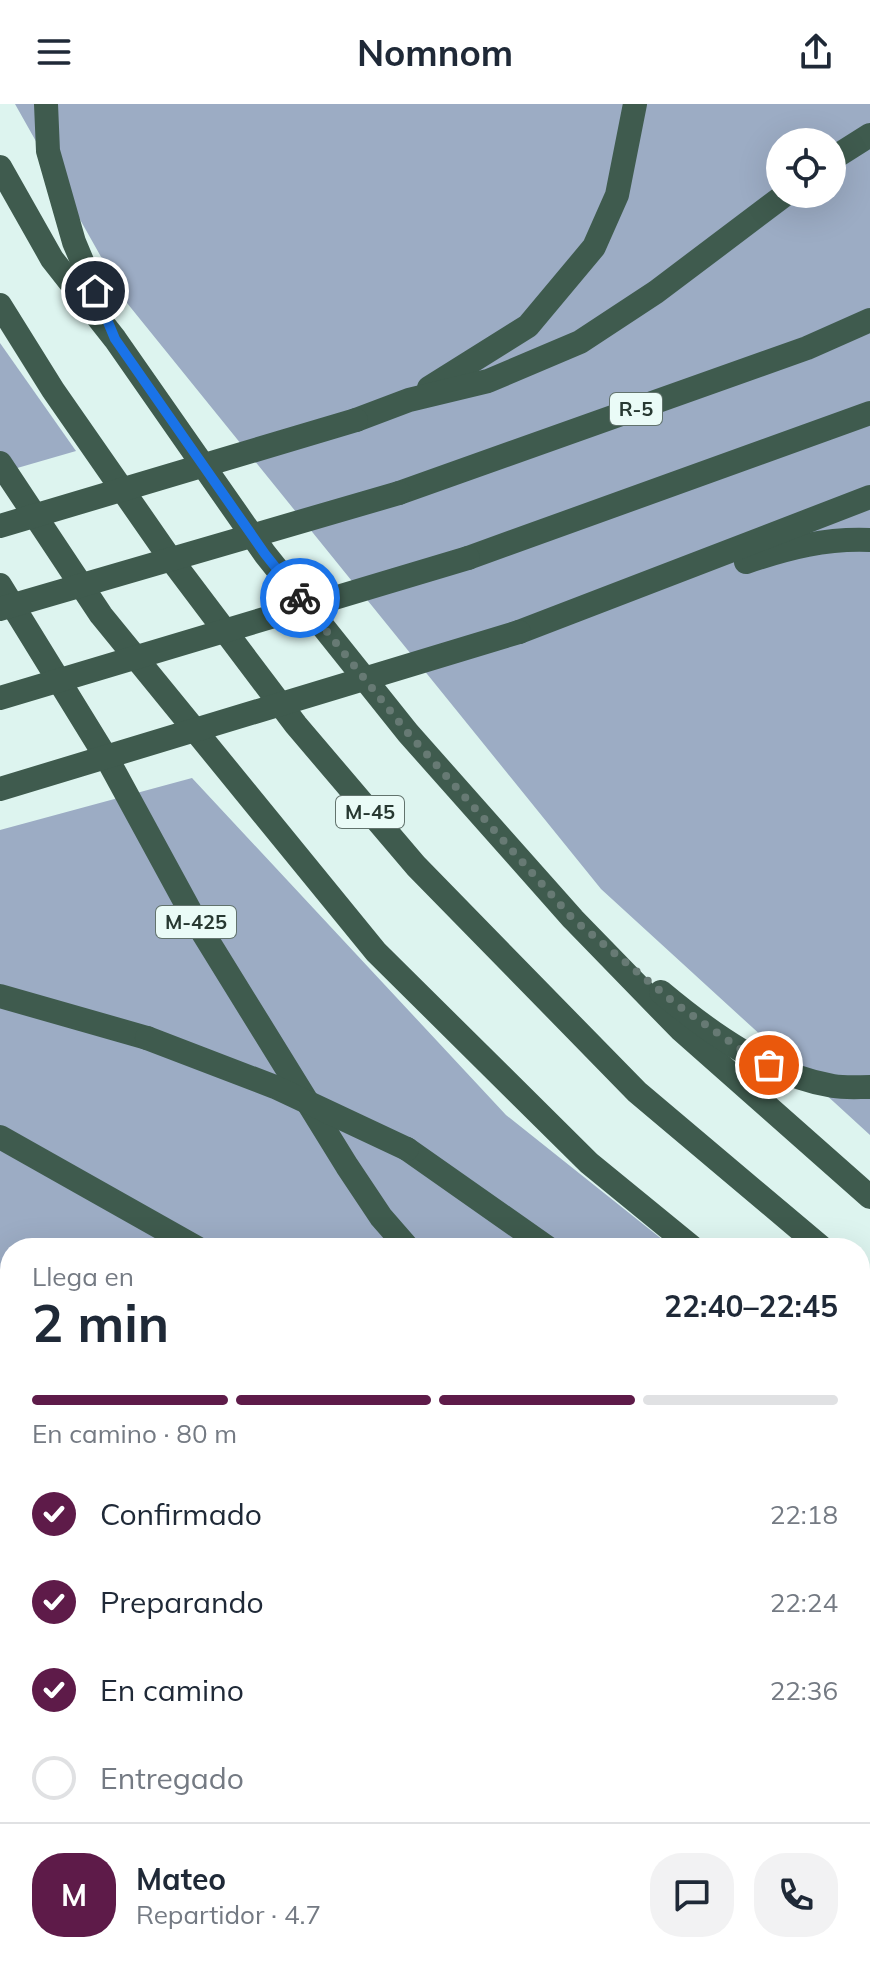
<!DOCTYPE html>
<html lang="es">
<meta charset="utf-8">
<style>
:root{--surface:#fff;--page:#f2f2f3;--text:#1f2937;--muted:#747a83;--line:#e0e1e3;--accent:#5e1b49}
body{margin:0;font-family:Mulish,sans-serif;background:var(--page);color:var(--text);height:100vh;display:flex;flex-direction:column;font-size:30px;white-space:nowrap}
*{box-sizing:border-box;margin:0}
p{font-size:26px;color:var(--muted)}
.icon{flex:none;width:44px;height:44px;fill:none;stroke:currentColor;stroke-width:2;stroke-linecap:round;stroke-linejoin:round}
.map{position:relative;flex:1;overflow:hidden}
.panel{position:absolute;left:0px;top:1134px;width:870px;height:746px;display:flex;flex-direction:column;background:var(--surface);border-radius:32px 32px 0 0;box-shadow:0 8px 32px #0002}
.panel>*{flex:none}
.buttons{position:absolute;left:766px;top:24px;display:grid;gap:16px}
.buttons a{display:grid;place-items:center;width:80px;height:80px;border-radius:50%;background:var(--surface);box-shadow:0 8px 32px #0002;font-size:40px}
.pin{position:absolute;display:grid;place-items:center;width:68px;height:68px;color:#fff;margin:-34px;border:4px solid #fff;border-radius:50%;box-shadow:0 2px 8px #0007}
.courier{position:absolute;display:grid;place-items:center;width:80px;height:80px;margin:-40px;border:6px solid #1a73e8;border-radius:50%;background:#fff;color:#222;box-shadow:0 2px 10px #0007}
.headline em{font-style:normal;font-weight:700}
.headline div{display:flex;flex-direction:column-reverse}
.headline{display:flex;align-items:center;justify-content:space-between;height:136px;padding:0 32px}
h1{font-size:52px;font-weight:700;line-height:60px}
.bar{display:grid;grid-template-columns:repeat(4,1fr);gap:12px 8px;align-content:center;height:96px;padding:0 32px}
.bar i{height:10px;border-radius:6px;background:var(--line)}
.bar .current{background:var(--accent)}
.bar p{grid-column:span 4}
.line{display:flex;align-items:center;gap:20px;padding:0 32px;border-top:2px solid var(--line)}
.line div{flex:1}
.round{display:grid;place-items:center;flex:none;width:84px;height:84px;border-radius:32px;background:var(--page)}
ol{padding:0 32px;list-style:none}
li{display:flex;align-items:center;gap:24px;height:88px}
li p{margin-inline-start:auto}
li .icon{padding:8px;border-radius:50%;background:var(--accent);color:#fff;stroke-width:4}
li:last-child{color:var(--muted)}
li i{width:44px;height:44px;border:4px solid var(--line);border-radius:50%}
header{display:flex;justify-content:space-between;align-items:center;height:104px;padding:0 32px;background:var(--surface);font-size:36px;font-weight:700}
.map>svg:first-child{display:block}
.green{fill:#9cacc4;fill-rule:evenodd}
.building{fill:#42cd86}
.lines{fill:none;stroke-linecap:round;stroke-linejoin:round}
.path{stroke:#92b9ac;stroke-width:5;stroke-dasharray:4 4;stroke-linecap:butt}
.highway{stroke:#3f5b4e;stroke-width:24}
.highway-bridge{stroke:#3f5b4e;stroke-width:24}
.done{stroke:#677a74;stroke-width:8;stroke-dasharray:0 14.4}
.route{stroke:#1a73e8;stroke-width:10}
.labels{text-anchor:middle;stroke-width:7;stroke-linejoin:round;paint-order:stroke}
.shield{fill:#eafbf7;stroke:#62736d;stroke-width:2}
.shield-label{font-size:20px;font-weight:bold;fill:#283932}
</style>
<header><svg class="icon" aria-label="menu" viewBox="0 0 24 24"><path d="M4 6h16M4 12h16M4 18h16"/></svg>Nomnom<svg class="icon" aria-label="share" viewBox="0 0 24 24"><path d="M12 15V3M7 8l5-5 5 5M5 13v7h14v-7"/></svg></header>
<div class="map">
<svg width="870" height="1879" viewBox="0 0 870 1879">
<rect width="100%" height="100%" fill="#ddf4ef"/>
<g class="green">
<path d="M15 0H870V1031L601 785 127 199ZM780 38H832V90H780Z"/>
<polygon points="0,239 76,347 0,369"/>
<polygon points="192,674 506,1011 673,1144 10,1144 10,1870 860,1870 860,1293 870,1301 870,1879 0,1879 0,726"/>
</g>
<polygon class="building" points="806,1870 870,1871 870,1879 805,1879"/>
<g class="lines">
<g class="path">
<polyline points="0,1626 10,1627"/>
<polyline points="860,1694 870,1694"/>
</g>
<g class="highway">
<polyline points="46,0 48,47 74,138 103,207"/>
<polyline points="832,55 870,31"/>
<polyline points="0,63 52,155 115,235 265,450 408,629 573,815 680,925 870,1093"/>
<polyline points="0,201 53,286 167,450 296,621 416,762 637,988 822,1144"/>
<polyline points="429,284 528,222 594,143 617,91 635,0"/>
<polyline points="356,316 409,296 488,277 580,238 656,188 786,90"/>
<polyline points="0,359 101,511 376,848 589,1059 693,1144"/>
<polyline points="399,389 807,244 870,216"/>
<polyline points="468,454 870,309"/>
<path d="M746 458C788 444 826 434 870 436"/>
<polyline points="0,481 109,658 195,816 347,1062 381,1113 408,1144"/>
<polyline points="519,528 870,393"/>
<path d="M661 888C710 929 768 971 833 982 845 984 858 983 870 983"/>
<polyline points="0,892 147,934"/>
<polyline points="0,1033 197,1144"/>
<polyline points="407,1045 548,1144"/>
<polyline points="860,1174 870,1181"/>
<polyline points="860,1278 870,1286"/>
<polyline points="860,1368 870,1375"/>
<polyline points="860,1479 870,1485"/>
</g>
<g class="highway-bridge">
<polyline points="0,422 356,316"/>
<polyline points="0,505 399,389"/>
<polyline points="0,594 468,454"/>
<polyline points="0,685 519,528"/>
<polyline points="147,934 275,983 407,1045"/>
</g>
</g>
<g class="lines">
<polyline class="done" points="300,494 408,629 573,815 676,900 749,951 769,961"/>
<polyline class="route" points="95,187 115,235 265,450 300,494"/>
</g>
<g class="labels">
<g class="shield">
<rect x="610" y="289" width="52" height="32" rx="6"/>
<rect x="336" y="692" width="68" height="32" rx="6"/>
<rect x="156" y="802" width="80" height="32" rx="6"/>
</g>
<g class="shield-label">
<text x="636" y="312">R-5</text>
<text x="370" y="715">M-45</text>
<text x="196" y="825">M-425</text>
</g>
</g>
</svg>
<div class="buttons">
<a><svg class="icon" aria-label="locate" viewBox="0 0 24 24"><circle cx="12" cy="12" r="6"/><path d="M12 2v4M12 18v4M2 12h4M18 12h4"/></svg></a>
</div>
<div class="pin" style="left:769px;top:961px;background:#ea580c"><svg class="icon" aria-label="bag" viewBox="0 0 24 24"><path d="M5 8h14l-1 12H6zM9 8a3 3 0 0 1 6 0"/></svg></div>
<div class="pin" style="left:95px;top:187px;background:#1f2937"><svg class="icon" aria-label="home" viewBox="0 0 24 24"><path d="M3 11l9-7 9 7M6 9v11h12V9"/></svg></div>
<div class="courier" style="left:300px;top:494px"><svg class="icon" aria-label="bike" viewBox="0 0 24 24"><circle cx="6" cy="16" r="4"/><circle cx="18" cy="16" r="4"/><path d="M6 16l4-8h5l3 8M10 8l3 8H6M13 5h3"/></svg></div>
<section class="panel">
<div class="headline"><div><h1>2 min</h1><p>Llega en</p></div><em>22:40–22:45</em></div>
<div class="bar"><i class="current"></i><i class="current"></i><i class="current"></i><i></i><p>En camino · 80 m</p></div>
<ol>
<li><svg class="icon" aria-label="check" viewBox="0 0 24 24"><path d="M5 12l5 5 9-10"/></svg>Confirmado<p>22:18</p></li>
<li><svg class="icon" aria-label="check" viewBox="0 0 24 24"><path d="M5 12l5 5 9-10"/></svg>Preparando<p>22:24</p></li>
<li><svg class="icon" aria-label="check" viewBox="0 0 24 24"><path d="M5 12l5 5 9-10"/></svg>En camino<p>22:36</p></li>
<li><i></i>Entregado</li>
</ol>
<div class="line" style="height:144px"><b class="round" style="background:var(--accent);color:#fff">M</b><div><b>Mateo</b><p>Repartidor · 4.7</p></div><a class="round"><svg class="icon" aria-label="chat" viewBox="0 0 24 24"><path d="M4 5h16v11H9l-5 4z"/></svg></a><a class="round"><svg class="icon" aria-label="phone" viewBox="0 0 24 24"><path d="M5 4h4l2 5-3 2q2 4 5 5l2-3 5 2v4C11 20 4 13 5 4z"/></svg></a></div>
</section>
</div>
